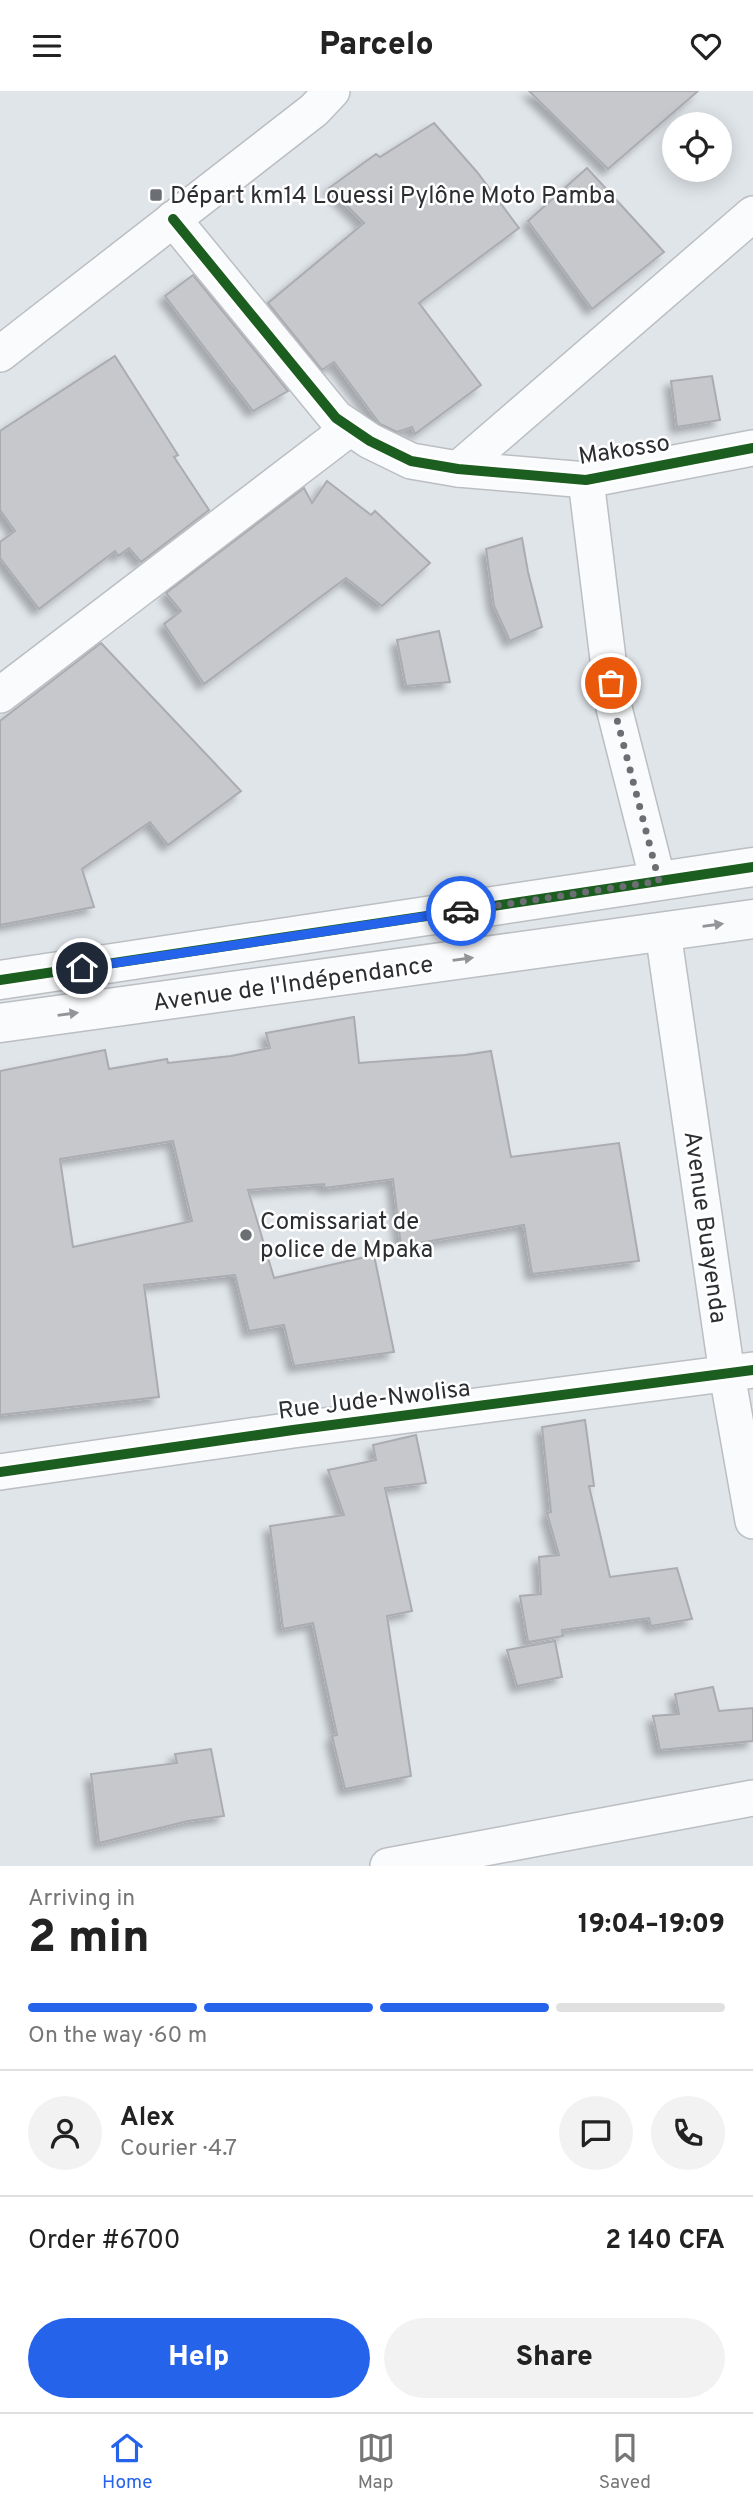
<!DOCTYPE html>
<meta charset="utf-8">
<style>
:root{--surface:#fff;--page:#f2f2f2;--text:#222;--muted:#767676;--line:#e0e0e0;--accent:#2563eb}
body{margin:0;font-family:Overpass,sans-serif;background:var(--page);color:var(--text);height:100vh;display:flex;flex-direction:column;font-size:26px;white-space:nowrap}
*{box-sizing:border-box;margin:0}
p{font-size:23px;color:var(--muted)}
.icon{flex:none;width:38px;height:38px;fill:none;stroke:currentColor;stroke-width:2;stroke-linecap:round;stroke-linejoin:round}
.map{position:relative;height:1775px;overflow:hidden}
.panel{display:flex;flex-direction:column;background:var(--surface);flex:1}
.panel>*{flex:none}
.fabs{position:absolute;left:662px;top:21px;display:grid;gap:14px}
.fabs a{display:grid;place-items:center;width:70px;height:70px;border-radius:50%;background:var(--surface);box-shadow:0 4px 18px #0003;font-size:35px}
.pin{position:absolute;display:grid;place-items:center;width:60px;height:60px;color:#fff;margin:-30px;border:4px solid #fff;border-radius:50%;box-shadow:0 2px 7px #0007}
.courier{position:absolute;display:grid;place-items:center;width:70px;height:70px;margin:-35px;border:5px solid #2563eb;border-radius:50%;background:#fff;color:#222;box-shadow:0 2px 9px #0007}
.head em{font-style:normal;font-weight:800}
.head div{display:flex;flex-direction:column-reverse}
.head{display:flex;align-items:center;justify-content:space-between;height:119px;padding:0 28px}
h1{font-size:46px;font-weight:800;line-height:52px}
.bar{display:grid;grid-template-columns:repeat(4,1fr);gap:10px 7px;align-content:center;height:84px;padding:0 28px}
.bar i{height:9px;border-radius:5px;background:var(--line)}
.bar .active{background:var(--accent)}
.bar p{grid-column:span 4}
.line{display:flex;align-items:center;gap:18px;padding:0 28px;border-top:2px solid var(--line)}
.line div{flex:1}
.round{display:grid;place-items:center;flex:none;width:74px;height:74px;border-radius:37px;background:var(--page)}
.button{display:flex;gap:14px;margin-top:auto;padding:14px 28px}
.button a{flex:1;height:80px;border-radius:42px;background:var(--accent);color:#fff;font-size:28px;font-weight:800;line-height:80px;text-align:center}
.button a+a{background:var(--page);color:var(--text)}
header{display:flex;justify-content:space-between;align-items:center;height:91px;padding:0 28px;background:var(--surface);font-size:32px;font-weight:800}
.tabs{display:flex;justify-content:space-around;align-items:center;height:98px;border-top:2px solid var(--line);background:var(--surface);font-size:19px;color:var(--muted)}
.tabs a{display:grid;justify-items:center;gap:4px}
.tabs .active{color:var(--accent)}
.map>svg:first-child{display:block}
.building{fill:#c6c8cc;stroke:#abacb1;stroke-width:2;fill-rule:evenodd;filter:url(#shadow)}
.lines{fill:none;stroke-linecap:round;stroke-linejoin:round}
.minor-casing{stroke:#bbbec2;stroke-width:38}
.tertiary-casing{stroke:#bbbec2;stroke-width:41}
.minor{stroke:#fafbfc;stroke-width:35}
.tertiary{stroke:#fafbfc;stroke-width:38}
.cycleway-casing{stroke:#fff;stroke-width:15}
.cycleway{stroke:#1b5e20;stroke-width:10}
.oneway{fill:#939497}
.done{stroke:#6b6e72;stroke-width:7;stroke-dasharray:0 12.6}
.route{stroke:#2563eb;stroke-width:9}
.poi-dot{fill:#6b6e72;stroke:#fff;stroke-width:2.5}
.labels{text-anchor:middle;stroke-width:5;stroke-linejoin:round;paint-order:stroke}
.poi-label{font-size:24px;fill:#2c2e32;stroke:#fff;text-anchor:start}
.street-label{font-size:24px;fill:#2c2e32;stroke:#fff}
</style>
<header><svg class="icon" aria-label="menu" viewBox="0 0 24 24"><path d="M4 6h16M4 12h16M4 18h16"/></svg>Parcelo<svg class="icon" aria-label="heart" viewBox="0 0 24 24"><path d="M12 20l-8-8c-3-5 5-10 8-4 3-6 11-1 8 4z"/></svg></header>
<div class="map">
<svg width="753" height="1775" viewBox="0 0 753 1775">
<defs>
<filter id="shadow"><feDropShadow dx="-6" dy="6" stdDeviation="3.5" flood-color="#0004"/></filter>
</defs>
<rect width="100%" height="100%" fill="#e0e5ea"/>
<g class="building">
<polygon points="529,0 698,0 608,78"/>
<polygon points="434,32 477,81 519,137 419,212 481,294 415,343 412,336 397,341 380,333 334,271 322,279 268,212 364,132 329,97 376,63 380,66"/>
<polygon points="587,77 664,161 592,218 528,130"/>
<polygon points="193,184 288,300 253,320 165,205"/>
<polygon points="115,265 178,364 174,366 209,419 141,471 129,457 118,465 115,460 39,518 0,467 0,451 15,440 0,419 0,340"/>
<polygon points="712,285 720,329 677,336 671,290"/>
<polygon points="327,390 371,424 375,420 430,472 382,515 346,487 204,593 164,533 181,520 166,502 304,397 312,412"/>
<polygon points="522,447 528,481 542,536 510,550 494,515 486,458"/>
<polygon points="439,540 450,591 406,595 397,549"/>
<polygon points="101,552 241,700 168,754 150,731 82,778 94,816 0,834 0,630"/>
<path d="M354 926 359 972 465 964 491 960 511 1066 619 1052 639 1170 532 1183 524 1134 401 1155 393 1088 325 1097 324 1093 248 1099 274 1187 374 1164 394 1261 294 1275 284 1234 249 1240 235 1184 144 1194 159 1306 0 1324V980L105 959 109 978 167 968 168 972 231 965 270 957 266 942ZM173 1050 192 1130 73 1156 60 1068Z"/>
<polygon points="585,1329 594,1395 589,1395 610,1486 677,1477 692,1528 651,1535 649,1527 562,1539 563,1545 528,1551 520,1505 541,1503 539,1466 559,1464 547,1422 551,1421 542,1336"/>
<polygon points="416,1344 426,1392 385,1397 412,1520 387,1525 411,1685 345,1698 332,1645 337,1644 313,1532 283,1538 270,1435 344,1424 328,1379 376,1369 373,1354"/>
<polygon points="555,1550 562,1586 517,1595 507,1559"/>
<polygon points="713,1596 719,1620 753,1617 753,1650 660,1659 653,1625 679,1623 675,1603"/>
<polygon points="211,1658 224,1725 188,1730 99,1752 91,1683 177,1672 175,1663"/>
</g>
<g class="lines">
<defs>
<g id="minor">
<polyline points="173,128 336,327 370,350 411,370 458,378 586,389 753,357"/>
<polyline points="0,263 314,19 332,0"/>
<polyline points="458,378 753,123"/>
<polyline points="586,389 614,617 658,790"/>
<polyline points="0,604 350,337"/>
<polyline points="663,841 727,1283 753,1430"/>
<polyline points="0,1381 293,1339 753,1279"/>
<polyline points="388,1775 753,1707"/>
</g>
<g id="tertiary">
<polyline points="0,889 753,776"/>
<polyline points="0,932 753,828"/>
</g>
</defs>
<use href="#minor" class="minor-casing"/>
<use href="#tertiary" class="tertiary-casing"/>
<use href="#minor" class="minor"/>
<use href="#tertiary" class="tertiary"/>
<defs>
<g id="cycleway">
<polyline points="173,128 336,327 370,350 411,370 458,378 586,389 753,357"/>
<polyline points="0,889 753,776"/>
<polyline points="0,1381 293,1339 753,1279"/>
</g>
</defs>
<use href="#cycleway" class="cycleway-casing"/>
<use href="#cycleway" class="cycleway"/>
</g>
<defs><path id="oneway-solid" d="M-6-.8H1V-3.2L6.5 0L1 3.2V.8H-6Z" transform="scale(1.75)"/></defs>
<g class="oneway">
<use href="#oneway-solid" transform="translate(713 834) rotate(-8)"/>
<use href="#oneway-solid" transform="translate(463 868) rotate(-8)"/>
<use href="#oneway-solid" transform="translate(68 923) rotate(-8)"/>
</g>
<g class="lines">
<polyline class="done" points="461,820 659,790 614,617 611,592"/>
<polyline class="route" points="82,877 461,820"/>
</g>
<g class="poi-dot">
<rect x="149" y="97" width="14" height="14" rx="3.5"/>
<circle cx="246" cy="1144" r="7"/>
</g>
<g class="labels">
<g class="poi-label">
<text x="170" y="112">Départ km14 Louessi Pylône Moto Pamba</text>
<text x="260" y="1138">Comissariat de<tspan x="260" dy="28">police de Mpaka</tspan></text>
</g>
<g class="street-label">
<text transform="translate(624 358) rotate(-9)" y="8">Makosso</text>
<text transform="translate(293 892) rotate(-8)" y="8">Avenue de l'Indépendance</text>
<text transform="translate(706 1136) rotate(82)" y="8">Avenue Buayenda</text>
<text transform="translate(374 1308) rotate(-7)" y="8">Rue Jude-Nwolisa</text>
</g>
</g>
</svg>
<div class="fabs">
<a><svg class="icon" aria-label="locate" viewBox="0 0 24 24"><circle cx="12" cy="12" r="6"/><path d="M12 2v4M12 18v4M2 12h4M18 12h4"/></svg></a>
</div>
<div class="pin" style="left:611px;top:592px;background:#ea580c"><svg class="icon" aria-label="bag" viewBox="0 0 24 24"><path d="M5 8h14l-1 12H6zM9 8a3 3 0 0 1 6 0"/></svg></div>
<div class="pin" style="left:82px;top:877px;background:#1f2937"><svg class="icon" aria-label="home" viewBox="0 0 24 24"><path d="M3 11l9-7 9 7M6 9v11h12V9"/></svg></div>
<div class="courier" style="left:461px;top:820px"><svg class="icon" aria-label="car" viewBox="0 0 24 24"><path d="M5 17H2v-5l4-1 3-4h7l3 4 3 1v5h-3M9 17h6M6 11h13"/><circle cx="7" cy="17" r="2"/><circle cx="17" cy="17" r="2"/></svg></div>
</div>
<section class="panel">
<div class="head"><div><h1>2 min</h1><p>Arriving in</p></div><em>19:04–19:09</em></div>
<div class="bar"><i class="active"></i><i class="active"></i><i class="active"></i><i></i><p>On the way · 60 m</p></div>
<div class="line" style="height:126px"><a class="round"><svg class="icon" aria-label="person" viewBox="0 0 24 24"><circle cx="12" cy="8" r="4"/><path d="M4 21q1-7 8-7t8 7"/></svg></a><div><b>Alex</b><p>Courier · 4.7</p></div><a class="round"><svg class="icon" aria-label="chat" viewBox="0 0 24 24"><path d="M4 5h16v11H9l-5 4z"/></svg></a><a class="round"><svg class="icon" aria-label="phone" viewBox="0 0 24 24"><path d="M5 4h4l2 5-3 2q2 4 5 5l2-3 5 2v4C11 20 4 13 5 4z"/></svg></a></div>
<div class="line" style="height:91px"><div>Order #6700</div><b>2 140 CFA</b></div>
<div class="button"><a>Help</a><a>Share</a></div>
</section>
<nav class="tabs">
<a class="active"><svg class="icon" aria-label="home" viewBox="0 0 24 24"><path d="M3 11l9-7 9 7M6 9v11h12V9"/></svg>Home</a>
<a><svg class="icon" aria-label="map" viewBox="0 0 24 24"><path d="M3 6l6-2 6 2 6-2v14l-6 2-6-2-6 2zM9 4v14M15 6v14"/></svg>Map</a>
<a><svg class="icon" aria-label="saved" viewBox="0 0 24 24"><path d="M7 4h10v16l-5-4-5 4z"/></svg>Saved</a>
</nav>
